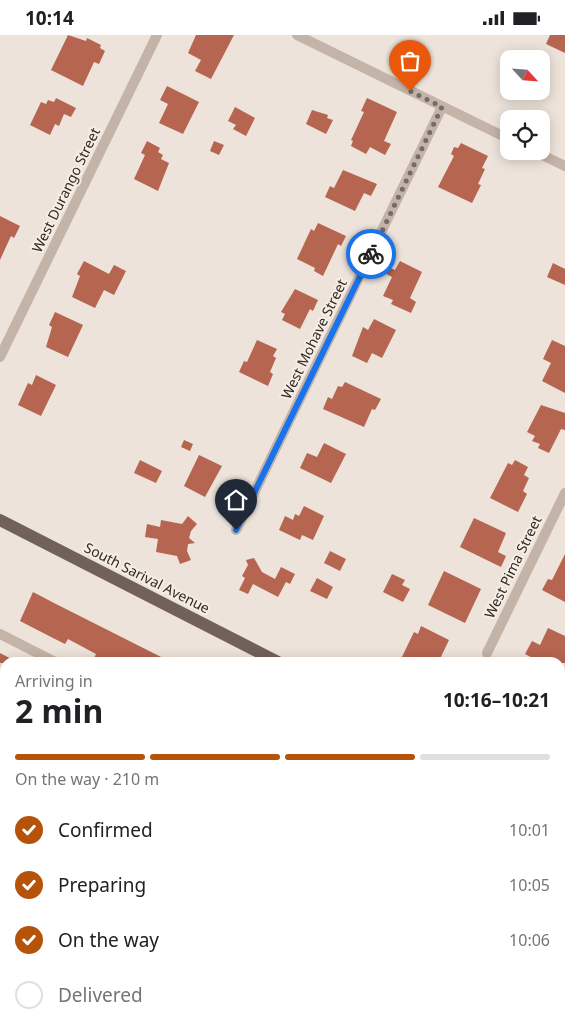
<!DOCTYPE html>
<meta charset="utf-8">
<style>
:root{--surface:#fff;--page:#f6f6f6;--text:#202124;--muted:#757577;--line:#e0e0e0;--accent:#b45309}
body{margin:0;font-family:"Noto Sans",sans-serif;background:var(--page);color:var(--text);height:100vh;display:flex;flex-direction:column;font-size:19px;white-space:nowrap}
*{box-sizing:border-box;margin:0}
p{font-size:16px;color:var(--muted)}
.icon{flex:none;width:28px;height:28px;fill:none;stroke:currentColor;stroke-width:2;stroke-linecap:round;stroke-linejoin:round}
.map{position:relative;flex:1;overflow:hidden}
.side{position:absolute;left:0px;top:622px;width:565px;height:376px;display:flex;flex-direction:column;background:var(--surface);border-radius:15px 15px 0 0;box-shadow:0 2px 12px #0003}
.side>*{flex:none}
.needle{width:32px;rotate:116deg}
.fabs{position:absolute;left:500px;top:15px;display:grid;gap:10px}
.fabs a{display:grid;place-items:center;width:50px;height:50px;border-radius:10px;background:var(--surface);box-shadow:0 2px 12px #0003;font-size:25px}
.pin{position:absolute;display:grid;place-items:center;width:42px;height:42px;color:#fff;margin:-51px -21px;border-radius:50% 50% 50% 0;rotate:-45deg;box-shadow:0 0 5px #0007}
.pin .icon{rotate:45deg}
.courier{position:absolute;display:grid;place-items:center;width:50px;height:50px;margin:-25px;border:4px solid #1a73e8;border-radius:50%;background:#fff;color:#222;box-shadow:0 1px 6px #0007}
.headline em{font-style:normal;font-weight:700}
.headline div{display:flex;flex-direction:column-reverse}
.headline{display:flex;align-items:center;justify-content:space-between;height:85px;padding:0 15px}
h1{font-size:32px;font-weight:700;line-height:38px}
.bar{display:grid;grid-template-columns:repeat(4,1fr);gap:8px 5px;align-content:center;height:60px;padding:0 15px}
.bar i{height:6px;border-radius:4px;background:var(--line)}
.bar .active{background:var(--accent)}
.bar p{grid-column:span 4}
ol{padding:0 15px;list-style:none}
li{display:flex;align-items:center;gap:15px;height:55px}
li p{margin-inline-start:auto}
li .icon{padding:5px;border-radius:50%;background:var(--accent);color:#fff;stroke-width:4}
li:last-child{color:var(--muted)}
li i{width:28px;height:28px;border:2px solid var(--line);border-radius:50%}
.status{display:flex;justify-content:space-between;align-items:center;height:35px;padding:0 25px;background:var(--surface);direction:ltr}
.status svg{height:14px;fill:currentColor}
.map>svg:first-child{display:block}
.green{fill:#b1ba9c}
.building{fill:#b56550}
.lines{fill:none;stroke-linecap:round;stroke-linejoin:round}
.path{stroke:#af9e92;stroke-width:2;stroke-dasharray:2.5 2.5;stroke-linecap:butt}
.minor{stroke:#c3b3a8;stroke-width:10}
.major{stroke:#71615a;stroke-width:12}
.done{stroke:#736b66;stroke-width:5;stroke-dasharray:0 9}
.route{stroke:#1a73e8;stroke-width:6}
.labels{text-anchor:middle;stroke-width:4;stroke-linejoin:round;paint-order:stroke}
.street-label{font-size:14px;fill:#312a27;stroke:#f6eee5}
</style>
<div class="status"><b>10:14</b><svg viewBox="0 0 49 12"><path d="M0 12V9h3v3zM5 12V6h3v6zM10 12V3h3v9zM15 12V0h3v12zM26 1h20v11H26zM47 4h2v5h-2z"/></svg></div>
<div class="map">
<svg width="565" height="998" viewBox="0 0 565 998">
<rect width="100%" height="100%" fill="#ede3da"/>
<g class="green">
<polygon points="0,925 5,928 5,994 89,994 91,998 0,998"/>
<polygon points="371,994 483,994 480,998 379,998"/>
</g>
<g class="building">
<polygon points="68,0 86,6 87,3 101,10 100,13 105,16 99,29 94,27 83,51 51,35"/>
<polygon points="196,0 234,0 211,44 195,36 201,25 188,18"/>
<polygon points="550,0 565,0 565,18 546,9"/>
<polygon points="167,51 199,67 183,99 159,88 168,69 160,65"/>
<polygon points="56,63 76,73 71,82 64,79 59,91 55,89 50,100 30,90 41,67 46,69 48,65 54,67"/>
<polygon points="367,63 397,77 384,106 391,109 385,120 370,112 366,119 351,111 353,106 351,105 364,77 361,76"/>
<polygon points="235,72 255,83 246,101 233,94 236,90 228,86"/>
<polygon points="312,75 328,80 327,83 333,85 326,99 306,89"/>
<polygon points="147,106 160,113 158,117 163,120 161,124 169,128 158,156 134,144 145,120 141,118"/>
<polygon points="214,106 224,110 219,120 210,116"/>
<polygon points="461,108 488,121 482,133 485,134 478,149 481,150 472,168 438,152 454,121 451,119 454,112 458,113"/>
<polygon points="343,135 377,149 371,161 364,158 355,176 325,162 330,151 334,153"/>
<polygon points="0,181 20,191 14,203 11,201 0,225"/>
<polygon points="318,188 346,201 341,211 338,209 323,241 314,236 315,233 297,224 311,194 314,196"/>
<polygon points="84,226 109,239 114,230 126,236 114,260 104,255 95,273 72,262 80,241 77,239"/>
<polygon points="400,226 422,237 410,263 416,267 411,278 391,269 393,265 383,261 392,242 379,235 381,229 395,235"/>
<polygon points="553,228 565,234 565,250 547,242"/>
<polygon points="295,254 318,265 313,276 310,274 300,294 282,285 285,279 281,277"/>
<polygon points="55,277 83,290 68,322 46,312 52,292 49,290"/>
<polygon points="374,284 396,295 382,323 372,318 367,328 352,321 363,292 368,295"/>
<polygon points="257,305 277,314 273,321 276,323 270,337 273,339 268,351 239,337 244,326 247,327"/>
<polygon points="552,305 565,311 565,358 542,346 551,328 543,324"/>
<polygon points="36,340 56,350 41,381 18,370 28,348 32,350"/>
<polygon points="345,347 381,364 375,375 372,374 364,392 323,374 328,362 332,364 338,351 342,352"/>
<polygon points="541,370 565,378 565,395 561,394 549,418 538,413 540,409 532,406 535,401 527,397"/>
<polygon points="184,405 193,409 190,416 181,412"/>
<polygon points="324,408 346,419 331,448 300,433 307,418 317,422"/>
<polygon points="199,420 222,431 205,462 184,451"/>
<polygon points="140,425 162,436 156,448 134,438"/>
<polygon points="515,425 528,432 524,440 529,443 523,456 527,459 518,477 490,463 508,428 512,430"/>
<polygon points="304,471 324,481 313,505 302,500 300,505 279,495 285,481 293,485 295,479 299,481"/>
<polygon points="188,481 197,489 191,496 189,503 195,508 188,509 187,516 191,525 180,529 177,521 156,517 158,504 145,502 147,489 160,492 161,485 182,489"/>
<polygon points="474,483 506,498 498,517 506,521 501,532 460,512"/>
<polygon points="330,516 346,524 340,536 324,528"/>
<polygon points="565,519 565,567 542,555 548,544 552,545"/>
<polygon points="254,523 262,537 275,544 281,532 295,539 290,549 286,547 278,562 253,549 248,559 239,555 245,543 242,541 248,530 246,525"/>
<polygon points="444,536 481,554 465,588 428,570"/>
<polygon points="392,539 405,545 402,550 410,554 403,567 383,557"/>
<polygon points="317,543 333,552 327,564 310,556"/>
<polygon points="33,557 56,569 173,628 103,628 94,623 96,619 68,604 65,609 53,603 20,586"/>
<polygon points="421,591 449,605 438,628 399,628 414,597 418,599"/>
<polygon points="548,593 565,601 565,628 542,628 525,619 532,606 540,610"/>
<polygon points="0,618 19,628 0,628"/>
</g>
<g class="lines">
<g class="path">
<polyline points="437,994 439,998"/>
<polyline points="462,994 465,998"/>
</g>
<g class="minor">
<polyline points="297,0 509,104"/>
<polyline points="534,116 565,131"/>
<polyline points="0,322 157,0"/>
<polyline points="236,495 442,72"/>
<polyline points="0,599 57,628"/>
<polyline points="487,618 565,458"/>
<polyline points="0,723 5,713"/>
<polyline points="0,910 5,912"/>
<polyline points="530,994 539,998"/>
<polyline points="114,998 116,994"/>
<polyline points="207,998 209,994"/>
<polyline points="487,998 489,994"/>
</g>
<g class="major">
<polyline points="0,485 280,628"/>
<polyline points="560,763 565,766"/>
</g>
</g>
<g class="lines">
<polyline class="done" points="371,219 442,72 410,56"/>
<polyline class="route" points="236,495 371,219"/>
</g>
<g class="labels">
<g class="street-label">
<text transform="translate(66 155) rotate(-64)" y="5">West Durango Street</text>
<text transform="translate(314 304) rotate(-64)" y="5">West Mohave Street</text>
<text transform="translate(513 532) rotate(-64)" y="5">West Pima Street</text>
<text transform="translate(147 543) rotate(27)" y="5">South Sarival Avenue</text>
</g>
</g>
</svg>
<div class="fabs">
<a><svg class="needle" viewBox="-14 -14 28 28"><path d="M0-13l5 13h-10z" fill="#e53935"/><path d="M0 13l5-13h-10z" fill="#757577"/></svg></a>
<a><svg class="icon" aria-label="locate" viewBox="0 0 24 24"><circle cx="12" cy="12" r="6"/><path d="M12 2v4M12 18v4M2 12h4M18 12h4"/></svg></a>
</div>
<div class="pin" style="left:410px;top:56px;background:#ea580c"><svg class="icon" aria-label="bag" viewBox="0 0 24 24"><path d="M5 8h14l-1 12H6zM9 8a3 3 0 0 1 6 0"/></svg></div>
<div class="pin" style="left:236px;top:495px;background:#1f2937"><svg class="icon" aria-label="home" viewBox="0 0 24 24"><path d="M3 11l9-7 9 7M6 9v11h12V9"/></svg></div>
<div class="courier" style="left:371px;top:219px"><svg class="icon" aria-label="bike" viewBox="0 0 24 24"><circle cx="6" cy="16" r="4"/><circle cx="18" cy="16" r="4"/><path d="M6 16l4-8h5l3 8M10 8l3 8H6M13 5h3"/></svg></div>
<section class="side">
<div class="headline"><div><h1>2 min</h1><p>Arriving in</p></div><em>10:16–10:21</em></div>
<div class="bar"><i class="active"></i><i class="active"></i><i class="active"></i><i></i><p>On the way · 210 m</p></div>
<ol>
<li><svg class="icon" aria-label="check" viewBox="0 0 24 24"><path d="M5 12l5 5 9-10"/></svg>Confirmed<p>10:01</p></li>
<li><svg class="icon" aria-label="check" viewBox="0 0 24 24"><path d="M5 12l5 5 9-10"/></svg>Preparing<p>10:05</p></li>
<li><svg class="icon" aria-label="check" viewBox="0 0 24 24"><path d="M5 12l5 5 9-10"/></svg>On the way<p>10:06</p></li>
<li><i></i>Delivered</li>
</ol>
</section>
</div>
